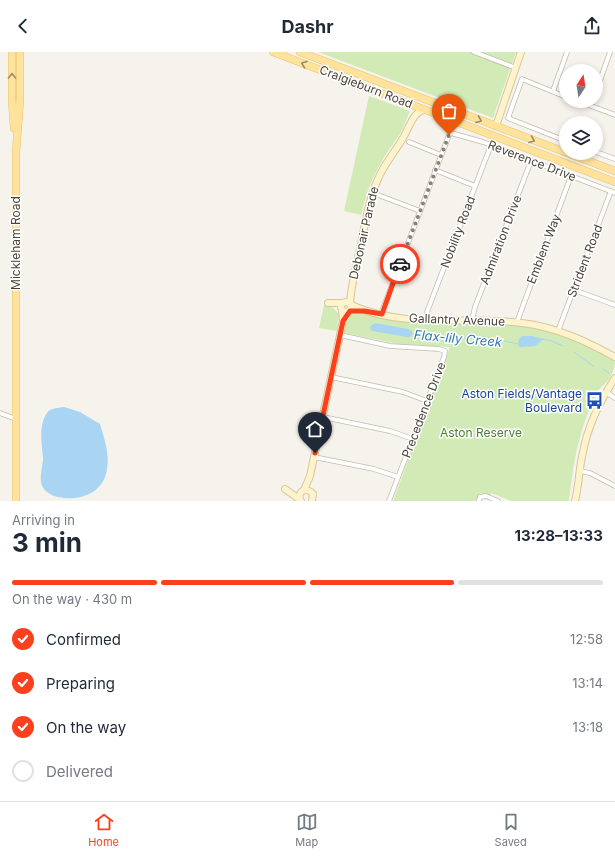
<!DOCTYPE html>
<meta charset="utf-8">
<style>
:root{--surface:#fff;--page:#f6f6f7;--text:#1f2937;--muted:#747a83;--line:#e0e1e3;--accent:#fc3f1d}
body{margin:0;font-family:Inter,sans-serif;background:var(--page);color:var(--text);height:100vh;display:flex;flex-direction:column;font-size:15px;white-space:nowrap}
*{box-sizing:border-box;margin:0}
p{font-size:13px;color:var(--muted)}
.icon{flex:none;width:22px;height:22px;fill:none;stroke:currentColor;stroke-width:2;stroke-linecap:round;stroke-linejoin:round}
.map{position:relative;height:449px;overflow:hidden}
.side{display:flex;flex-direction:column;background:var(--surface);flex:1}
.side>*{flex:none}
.needle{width:26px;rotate:12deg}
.buttons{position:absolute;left:559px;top:12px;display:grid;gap:8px}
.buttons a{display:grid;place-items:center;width:44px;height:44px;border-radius:50%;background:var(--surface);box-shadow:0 2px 6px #0003;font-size:20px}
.pin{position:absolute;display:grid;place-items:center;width:34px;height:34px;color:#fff;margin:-41px -17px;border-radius:50% 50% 50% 0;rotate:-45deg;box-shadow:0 0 4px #0007}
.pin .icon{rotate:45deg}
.courier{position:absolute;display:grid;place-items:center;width:40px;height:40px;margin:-20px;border:3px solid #fc3f1d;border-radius:50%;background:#fff;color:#222;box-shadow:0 1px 5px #0007}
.headline em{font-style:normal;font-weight:700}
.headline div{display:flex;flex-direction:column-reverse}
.headline{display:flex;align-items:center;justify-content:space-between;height:68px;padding:0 12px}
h1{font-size:26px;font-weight:700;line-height:30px}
.bar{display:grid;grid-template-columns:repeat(4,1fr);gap:6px 4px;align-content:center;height:48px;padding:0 12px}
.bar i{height:5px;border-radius:3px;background:var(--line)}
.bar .active{background:var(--accent)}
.bar p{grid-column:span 4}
ol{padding:0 12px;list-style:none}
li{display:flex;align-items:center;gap:12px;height:44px}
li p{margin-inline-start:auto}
li .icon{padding:4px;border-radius:50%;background:var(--accent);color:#fff;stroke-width:4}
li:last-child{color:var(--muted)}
li i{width:22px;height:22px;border:2px solid var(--line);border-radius:50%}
header{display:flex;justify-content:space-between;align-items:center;height:52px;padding:0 12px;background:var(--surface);font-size:18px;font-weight:700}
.dock{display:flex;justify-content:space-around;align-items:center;height:56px;border-top:1px solid var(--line);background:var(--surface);font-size:11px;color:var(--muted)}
.dock a{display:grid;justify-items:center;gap:2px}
.dock .active{color:var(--accent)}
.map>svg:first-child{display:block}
.green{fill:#d2eab5}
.water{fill:#a9d4f2}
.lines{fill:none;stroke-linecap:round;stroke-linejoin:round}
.stream{stroke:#a9d4f2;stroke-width:1}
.street-casing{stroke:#c2bbae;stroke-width:5.5}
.secondary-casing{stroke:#d6c79b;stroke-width:8}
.primary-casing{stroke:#e6c16a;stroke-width:8}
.street{stroke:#fff;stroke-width:4}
.secondary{stroke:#fff3cd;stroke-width:6}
.primary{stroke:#ffe39c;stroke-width:7}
.oneway{stroke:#9c8c66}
.done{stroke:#878178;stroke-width:4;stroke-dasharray:0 7.2}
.route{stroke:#fc3f1d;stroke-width:5}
.labels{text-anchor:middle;stroke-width:3;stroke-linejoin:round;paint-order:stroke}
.street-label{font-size:12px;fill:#4b4439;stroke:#fff}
.transit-label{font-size:12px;fill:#164399;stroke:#fff;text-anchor:end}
.park-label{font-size:12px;fill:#4a7f2a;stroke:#fff}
.water-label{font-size:13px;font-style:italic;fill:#2e7ab2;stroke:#fff}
</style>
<header><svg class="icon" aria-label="back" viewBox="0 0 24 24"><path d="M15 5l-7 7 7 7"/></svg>Dashr<svg class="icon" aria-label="share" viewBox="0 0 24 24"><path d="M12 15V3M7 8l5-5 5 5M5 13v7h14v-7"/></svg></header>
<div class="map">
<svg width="615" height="449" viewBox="0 0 615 449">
<rect width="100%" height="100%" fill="#f6f3ec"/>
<g class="green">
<polygon points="318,0 516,0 493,66"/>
<polygon points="369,44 410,59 401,80 384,105 373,126 368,138 361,163 344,159"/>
<polygon points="324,253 333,256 339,262 337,279 319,276"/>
<path d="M357 260 389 266 514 272C536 275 562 279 583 290 594 295 604 302 615 309 615 319 609 330 600 336 579 374 574 407 569 449H511L491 441 490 444 480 441 477 449H393L450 295 398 292 345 281C345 271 346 262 357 260Z"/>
</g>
<g class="water">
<polygon points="375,271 408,277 412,279 412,282 410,285 407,285 372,279 370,276 371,274"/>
<path d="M522 284H532L544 287 535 294 521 295H519C518 291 518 286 522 284Z"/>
<path d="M64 355 80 360 100 372C104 386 110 403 107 417 104 439 84 448 64 446 58 445 52 444 47 440 36 431 43 417 43 406 42 391 38 374 47 361 50 356 58 356 64 355Z"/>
</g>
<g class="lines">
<g class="stream">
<polyline points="412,282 460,286 486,285 518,292"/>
<polyline points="543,287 552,289 563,294"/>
<polyline points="574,300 593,314"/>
<polyline points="603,317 609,321"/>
</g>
<defs>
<g id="street">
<polyline points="474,0 516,16"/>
<polyline points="553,39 567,0"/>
<polyline points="596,40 610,0"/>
<polyline points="566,45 522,27 508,66 566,89"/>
<polyline points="578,49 615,63"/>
<polyline points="409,90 441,103"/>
<polyline points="596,100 615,107"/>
<polyline points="435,118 475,134"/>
<polyline points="373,141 420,159"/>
<polyline points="574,238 615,253"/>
<polyline points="381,262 449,83 451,81 483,90 615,141"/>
<polyline points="426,268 427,260 491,93"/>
<polyline points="472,268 475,255 531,109"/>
<polyline points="517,270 571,124"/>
<polyline points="558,279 611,139"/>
<polyline points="340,283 390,294 439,297 445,299 444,305 389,449"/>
<polyline points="331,325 403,340 427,349"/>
<polyline points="606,340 615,346"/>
<polyline points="0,361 16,367"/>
<polyline points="323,365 390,379 413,387"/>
<polyline points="314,405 374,417 398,425"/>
<polyline points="580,419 590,421 615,434"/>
<polyline points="479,449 480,445 486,444 498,449"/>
</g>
<g id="secondary">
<polyline points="496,74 521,0"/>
<circle cx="346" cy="255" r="5"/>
<polyline points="328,251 343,251"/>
<path d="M350 252C351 232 357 212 361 192 365 171 369 147 378 127 384 112 395 100 403 86 409 76 413 60 424 58"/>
<path d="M351 253C404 277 466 264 522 271 556 275 586 289 615 305"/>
<polyline points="285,437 299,447"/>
<polyline points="304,438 310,424 314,405 343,269 342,258"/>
<path d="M301 449C296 439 307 434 313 442L312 449"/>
<path d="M575 449C579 433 579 416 583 400 588 373 600 349 615 326"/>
</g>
<g id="primary">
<polyline points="12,0 12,48 14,76"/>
<polyline points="273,0 615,130"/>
<polyline points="300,0 615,119"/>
<polyline points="16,449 16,100 20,48 20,0"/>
</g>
</defs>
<use href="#street" class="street-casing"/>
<use href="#secondary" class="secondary-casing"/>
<use href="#primary" class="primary-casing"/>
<use href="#street" class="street"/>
<use href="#secondary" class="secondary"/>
<use href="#primary" class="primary"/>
</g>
<defs><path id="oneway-chevron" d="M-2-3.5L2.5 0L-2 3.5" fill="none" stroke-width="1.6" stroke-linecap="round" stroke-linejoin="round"/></defs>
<g class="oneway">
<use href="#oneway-chevron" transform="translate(304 12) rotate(-159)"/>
<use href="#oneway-chevron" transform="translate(12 24) rotate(-90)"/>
<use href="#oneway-chevron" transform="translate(479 68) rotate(21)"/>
<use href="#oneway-chevron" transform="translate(532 88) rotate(21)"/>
</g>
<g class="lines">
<polyline class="done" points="400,212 449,83"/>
<polyline class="route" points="315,401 343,269 350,259 364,259 382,262 400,212"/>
</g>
<defs>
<symbol id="bus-bare" viewBox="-9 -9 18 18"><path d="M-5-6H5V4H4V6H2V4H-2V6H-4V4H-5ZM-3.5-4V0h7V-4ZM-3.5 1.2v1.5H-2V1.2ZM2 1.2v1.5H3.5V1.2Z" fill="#1a4fb4" stroke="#fff" stroke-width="2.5" paint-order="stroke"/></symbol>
</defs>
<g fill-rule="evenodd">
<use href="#bus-bare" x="582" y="336" width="25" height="25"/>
</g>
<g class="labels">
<g class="street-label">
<text transform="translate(366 35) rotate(21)" y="4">Craigieburn Road</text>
<text transform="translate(532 109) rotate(21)" y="4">Reverence Drive</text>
<text transform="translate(458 180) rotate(-69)" y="4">Nobility Road</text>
<text transform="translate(364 181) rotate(-77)" y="4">Debonair Parade</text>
<text transform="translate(501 188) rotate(-69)" y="4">Admiration Drive</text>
<text transform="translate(16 191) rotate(-90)" y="4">Mickleham Road</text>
<text transform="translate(544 197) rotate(-69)" y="4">Emblem Way</text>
<text transform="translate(585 209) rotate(-69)" y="4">Strident Road</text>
<text transform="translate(457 268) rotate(2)" y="4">Gallantry Avenue</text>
<text transform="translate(424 358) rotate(-69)" y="4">Precedence Drive</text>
</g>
<g class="transit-label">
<text x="582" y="346">Aston Fields/Vantage<tspan x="582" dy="14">Boulevard</tspan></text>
</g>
<g class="park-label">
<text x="481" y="385">Aston Reserve</text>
</g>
<g class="water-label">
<text transform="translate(458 286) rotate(5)" y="5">Flax-lily Creek</text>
</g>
</g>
</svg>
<div class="buttons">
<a><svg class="needle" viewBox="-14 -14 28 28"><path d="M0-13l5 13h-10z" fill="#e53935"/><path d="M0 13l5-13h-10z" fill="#747a83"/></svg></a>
<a><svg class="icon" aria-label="layers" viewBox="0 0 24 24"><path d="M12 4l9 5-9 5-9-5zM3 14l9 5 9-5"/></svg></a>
</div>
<div class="pin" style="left:449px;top:83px;background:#ea580c"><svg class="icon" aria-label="bag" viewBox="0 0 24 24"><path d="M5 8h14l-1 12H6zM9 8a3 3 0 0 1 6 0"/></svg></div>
<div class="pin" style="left:315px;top:401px;background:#1f2937"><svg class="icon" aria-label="home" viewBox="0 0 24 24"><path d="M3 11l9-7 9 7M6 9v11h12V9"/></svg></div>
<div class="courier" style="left:400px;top:212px"><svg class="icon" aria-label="car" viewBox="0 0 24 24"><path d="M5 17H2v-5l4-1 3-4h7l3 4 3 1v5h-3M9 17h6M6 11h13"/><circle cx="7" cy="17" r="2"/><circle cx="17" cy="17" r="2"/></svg></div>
</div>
<section class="side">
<div class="headline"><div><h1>3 min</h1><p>Arriving in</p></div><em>13:28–13:33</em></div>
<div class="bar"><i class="active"></i><i class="active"></i><i class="active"></i><i></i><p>On the way · 430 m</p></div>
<ol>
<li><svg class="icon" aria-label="check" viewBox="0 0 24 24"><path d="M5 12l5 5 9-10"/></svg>Confirmed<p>12:58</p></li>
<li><svg class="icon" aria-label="check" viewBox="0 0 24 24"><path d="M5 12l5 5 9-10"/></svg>Preparing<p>13:14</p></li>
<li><svg class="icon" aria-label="check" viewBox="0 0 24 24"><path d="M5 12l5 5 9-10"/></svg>On the way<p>13:18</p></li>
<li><i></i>Delivered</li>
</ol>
</section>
<nav class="dock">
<a class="active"><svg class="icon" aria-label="home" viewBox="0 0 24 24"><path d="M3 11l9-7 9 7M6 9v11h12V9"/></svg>Home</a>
<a><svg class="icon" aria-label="map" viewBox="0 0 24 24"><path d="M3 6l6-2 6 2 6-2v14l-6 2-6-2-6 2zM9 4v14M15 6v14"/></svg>Map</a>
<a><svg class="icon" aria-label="saved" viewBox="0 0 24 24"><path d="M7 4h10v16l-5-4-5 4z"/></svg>Saved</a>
</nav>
